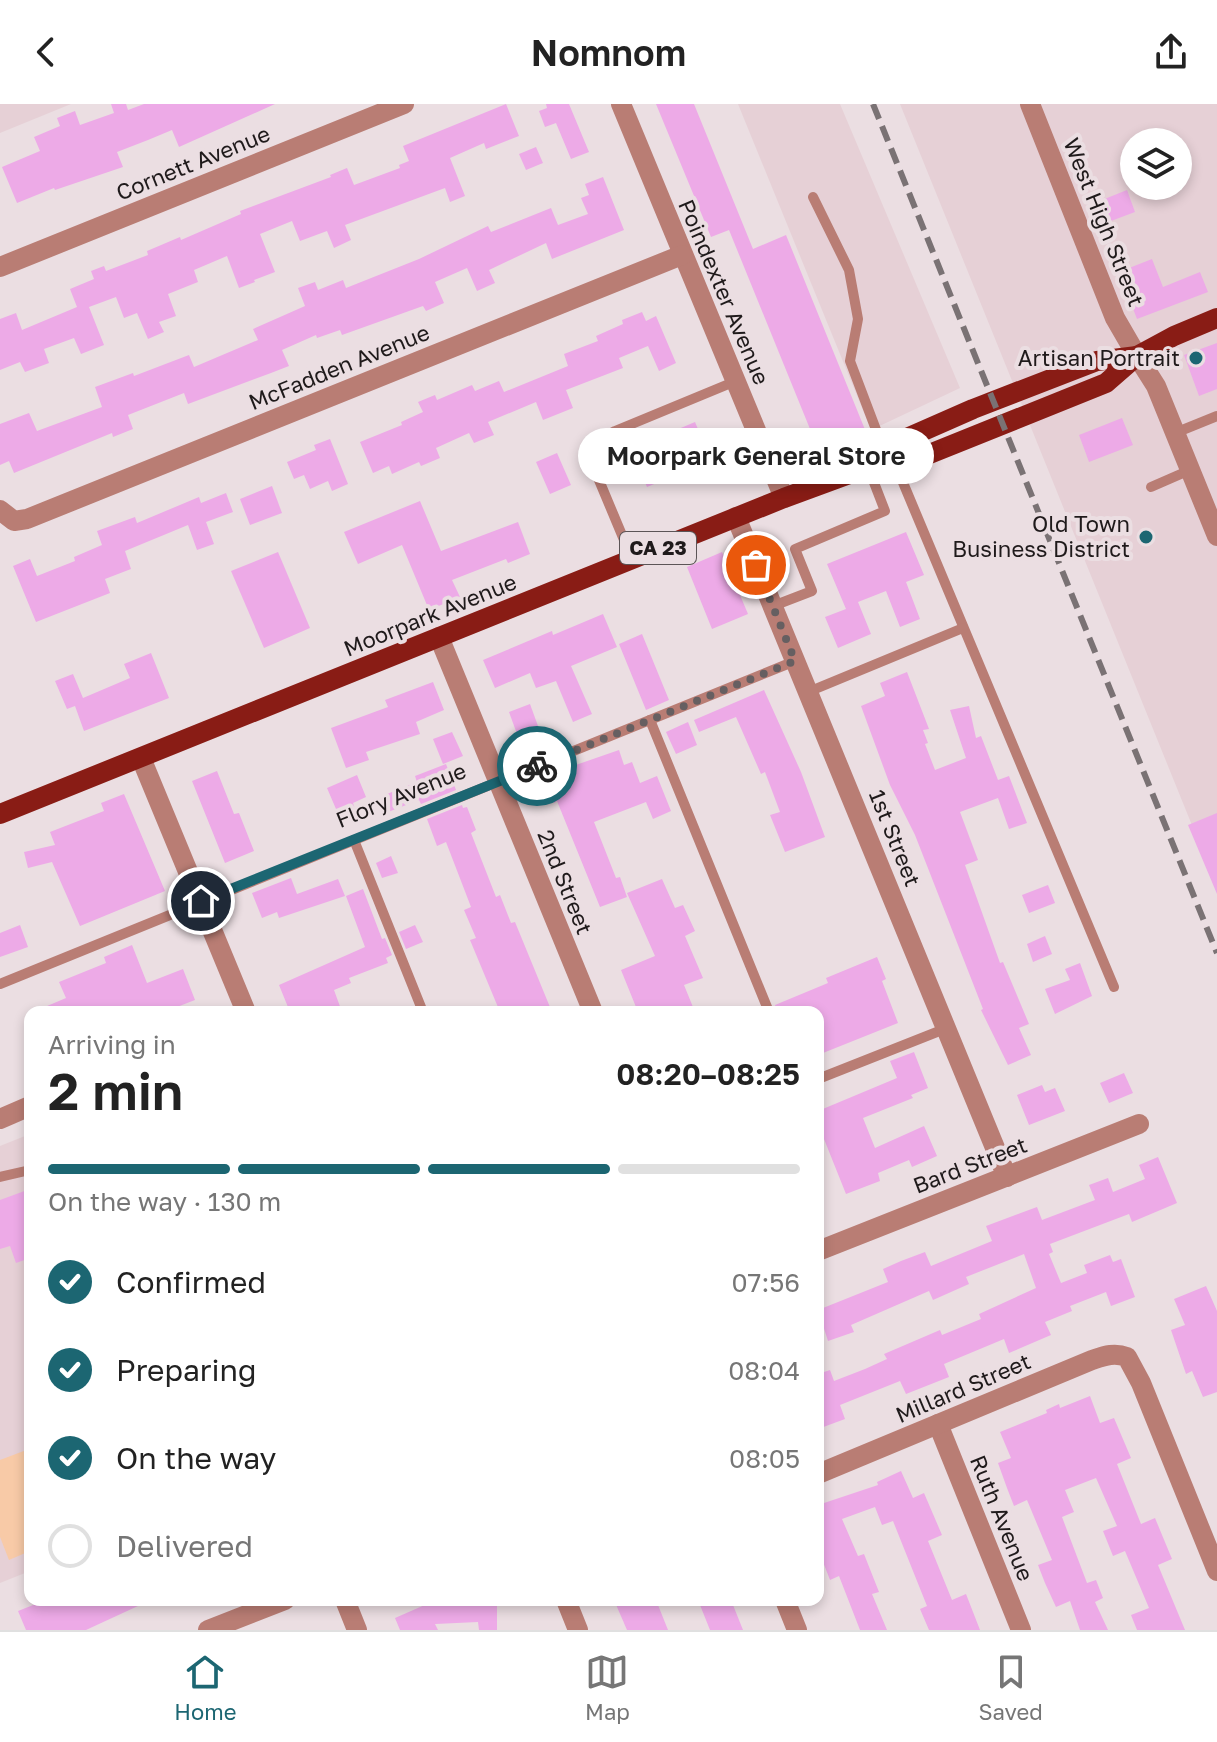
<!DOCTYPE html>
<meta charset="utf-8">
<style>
:root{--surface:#fff;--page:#f2f2f2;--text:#222;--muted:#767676;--line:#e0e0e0;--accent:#1c6672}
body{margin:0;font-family:"Golos Text",sans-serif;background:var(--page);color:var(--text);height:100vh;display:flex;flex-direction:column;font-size:30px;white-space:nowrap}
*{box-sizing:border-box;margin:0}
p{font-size:26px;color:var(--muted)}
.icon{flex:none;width:44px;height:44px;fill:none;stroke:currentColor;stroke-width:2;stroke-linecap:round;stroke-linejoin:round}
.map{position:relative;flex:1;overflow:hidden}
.side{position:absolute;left:24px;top:902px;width:800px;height:600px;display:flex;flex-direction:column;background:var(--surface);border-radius:16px;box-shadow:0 4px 12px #0003}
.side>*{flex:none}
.tools{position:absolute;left:1120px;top:24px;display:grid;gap:16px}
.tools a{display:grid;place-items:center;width:72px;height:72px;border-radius:50%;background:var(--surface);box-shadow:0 4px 12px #0003;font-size:40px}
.pin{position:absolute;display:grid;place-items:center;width:68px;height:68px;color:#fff;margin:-34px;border:4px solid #fff;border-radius:50%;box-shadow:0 2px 8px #0007}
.courier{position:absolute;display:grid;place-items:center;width:80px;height:80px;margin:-40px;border:6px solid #1c6672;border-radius:50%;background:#fff;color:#222;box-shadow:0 2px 10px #0007}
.bubble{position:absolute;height:56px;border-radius:28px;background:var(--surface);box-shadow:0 4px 12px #0003;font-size:26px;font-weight:600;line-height:56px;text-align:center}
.overview em{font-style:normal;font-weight:600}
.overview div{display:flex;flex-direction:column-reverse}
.overview{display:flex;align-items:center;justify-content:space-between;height:136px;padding:0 24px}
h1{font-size:52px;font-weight:600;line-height:60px}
.bar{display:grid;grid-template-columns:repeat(4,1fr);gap:12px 8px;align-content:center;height:96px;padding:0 24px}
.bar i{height:10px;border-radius:6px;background:var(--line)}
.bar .on{background:var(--accent)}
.bar p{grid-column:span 4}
ol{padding:0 24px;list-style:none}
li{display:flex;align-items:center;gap:24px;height:88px}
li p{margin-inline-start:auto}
li .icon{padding:8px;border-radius:50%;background:var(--accent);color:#fff;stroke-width:4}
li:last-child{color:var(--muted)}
li i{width:44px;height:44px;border:4px solid var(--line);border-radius:50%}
header{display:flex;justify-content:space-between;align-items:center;height:104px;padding:0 24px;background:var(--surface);font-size:36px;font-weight:600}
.menu{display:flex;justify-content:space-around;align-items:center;height:112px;border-top:2px solid var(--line);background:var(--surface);font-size:22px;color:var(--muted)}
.menu a{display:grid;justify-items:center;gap:4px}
.menu .on{color:var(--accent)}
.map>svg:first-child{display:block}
.built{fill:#e6d0d6;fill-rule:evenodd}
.green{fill:#f8caa7}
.building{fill:#edaae7}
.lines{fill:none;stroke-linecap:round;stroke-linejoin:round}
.service{stroke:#b97d74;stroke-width:10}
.minor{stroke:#b97d74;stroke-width:20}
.tertiary{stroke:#b97d74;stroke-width:20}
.primary{stroke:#891c15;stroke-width:20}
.rail{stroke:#7a7274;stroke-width:6;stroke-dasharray:16 8;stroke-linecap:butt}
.done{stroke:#665f61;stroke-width:8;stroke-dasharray:0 14.4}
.route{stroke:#1c6672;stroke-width:10}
.poi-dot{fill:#1c6672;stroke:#ebdee2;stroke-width:3}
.labels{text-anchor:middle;stroke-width:8;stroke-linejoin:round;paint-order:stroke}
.shield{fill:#ebdee2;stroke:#5c5557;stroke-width:2}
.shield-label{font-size:20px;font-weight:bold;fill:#1f1a1b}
.street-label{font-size:22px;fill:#1f1a1b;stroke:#ebdee2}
.poi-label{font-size:22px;fill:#1f1a1b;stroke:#ebdee2;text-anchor:end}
</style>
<header><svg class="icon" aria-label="back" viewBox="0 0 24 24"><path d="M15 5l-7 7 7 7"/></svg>Nomnom<svg class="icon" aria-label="share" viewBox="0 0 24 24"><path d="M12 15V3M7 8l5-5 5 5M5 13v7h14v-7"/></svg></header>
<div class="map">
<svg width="1217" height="1526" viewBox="0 0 1217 1526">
<rect width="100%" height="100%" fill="#ebdee2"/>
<g class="built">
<polygon points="0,0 71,0 0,29"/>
<polygon points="738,0 840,0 960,284 871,326"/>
<path d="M900 0H1217V783ZM1134 38H1178V82H1134Z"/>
<polygon points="30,1030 30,1467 0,1479 0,1042"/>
</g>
<polygon class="green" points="29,1345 30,1447 9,1456 0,1433 0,1356"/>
<g class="building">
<polygon points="111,0 126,0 128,6 144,0 275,0 179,43 172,26 148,36 117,48 123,63 55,86 54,84 17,99 2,63 40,47 34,33 60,22 57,14 75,7 80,21 114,9"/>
<polygon points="506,0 519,32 486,45 484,39 450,54 465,92 450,98 445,84 345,121 351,136 334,144 327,127 300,137 292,117 260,130 275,168 254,176 255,178 239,184 227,152 194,166 198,178 168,190 176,212 159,218 164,228 148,235 137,209 124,214 116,193 89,203 104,241 81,250 74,234 44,245 49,259 25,268 20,258 0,266 0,215 16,209 22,226 77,203 70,185 94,175 91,167 104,162 106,167 148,151 147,147 180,133 181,136 241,110 240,107 331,73 330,71 347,64 354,81 400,64 399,61 409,57 403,42"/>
<polygon points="546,0 569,0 589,48 571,55 556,19 545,23 539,7 547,4"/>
<polygon points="656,0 694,0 753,145 786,131 868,333 821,352 729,126 711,133"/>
<polygon points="536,43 543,59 526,66 519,50"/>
<polygon points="603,73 624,126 552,155 546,139 489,166 495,179 477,187 467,164 435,178 444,199 426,207 423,202 342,231 340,226 317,234 316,231 282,246 289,262 271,269 188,300 184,289 128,311 133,325 113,333 112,329 14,369 9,357 0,361 0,320 29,309 37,327 102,303 95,283 133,269 134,272 189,251 194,263 258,236 253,225 305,202 298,184 315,178 318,186 343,176 346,184 419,155 488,122 491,128 551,104 558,121 588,110 581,94 589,91 585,80"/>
<polygon points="1127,86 1135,108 1095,123 1087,102"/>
<polygon points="1152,155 1163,183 1200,168 1208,188 1137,215 1119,168"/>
<polygon points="642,208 646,217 656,212 676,259 659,267 648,242 619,254 623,264 566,286 573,304 543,316 536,298 488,318 494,331 474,339 469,329 436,344 440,354 421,362 419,358 392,370 389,362 373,369 360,338 402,321 401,318 423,308 418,298 435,291 437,296 472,281 475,287 499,277 504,288 568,262 564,250 598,237 596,232 623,220 622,216"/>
<polygon points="1217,239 1217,285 1199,292 1184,251"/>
<polygon points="1122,314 1133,341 1089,358 1079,331"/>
<polygon points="695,318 711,356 647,383 631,345"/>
<polygon points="330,335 348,380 332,387 328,377 310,385 304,371 294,375 287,358 316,346 314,341"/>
<polygon points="557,349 571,381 550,390 536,358"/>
<polygon points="272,382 282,409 250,421 240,395"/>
<polygon points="226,389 233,408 206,418 214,440 197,446 188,421 125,447 131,465 105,475 110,489 36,518 13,462 30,455 37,472 75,457 74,453 102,441 97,427 135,413 137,419 199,393 201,399"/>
<polygon points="420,397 441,447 518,418 530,450 508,459 506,455 452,476 460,493 429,506 402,441 358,460 344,428"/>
<polygon points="906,428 924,471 906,478 920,515 900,523 886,487 858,498 871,530 838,544 825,513 846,505 827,460"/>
<polygon points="278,448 310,524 264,544 231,467"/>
<polygon points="722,448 748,510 712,525 687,463"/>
<polygon points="603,510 617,543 571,562 592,610 573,618 556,577 536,584 530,569 495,584 483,556 552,527 553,531"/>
<polygon points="642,530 669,596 646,606 619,540"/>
<polygon points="151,549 169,594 84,627 75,602 67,605 55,577 73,570 83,594 130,574 124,560"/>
<polygon points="907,568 929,625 923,626 928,639 925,640 935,666 966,654 950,606 969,602 976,634 981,632 998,676 1009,672 1027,719 1009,725 998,694 960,708 978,756 965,761 1000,859 1003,858 1029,920 1019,924 1031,951 1008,961 981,906 983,905 915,731 890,681 861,602 885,592 880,579"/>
<polygon points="433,578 444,606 416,618 420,630 366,648 369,656 346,664 331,624 388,603 385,596"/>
<polygon points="764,586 801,668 825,733 785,748 770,711 780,708 765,668 761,670 736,613 699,628 694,616"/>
<polygon points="530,600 538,622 517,630 509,608"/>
<polygon points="688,618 697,641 676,650 666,628"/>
<polygon points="452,628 463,652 443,660 433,635"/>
<polygon points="619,646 624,661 632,658 640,679 657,672 671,707 653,715 646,698 594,718 616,774 620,773 627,793 600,803 557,697 554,699 544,672"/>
<polygon points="446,660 456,686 421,700 419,696 388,708 382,692 417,678 415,672"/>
<polygon points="217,667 234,710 239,709 254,747 225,759 192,677"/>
<polygon points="357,671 366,693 353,699 355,705 339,712 327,684"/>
<polygon points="124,690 165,787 80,822 52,758 28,764 24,748 55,741 50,728 104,707 101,699"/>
<polygon points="462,701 463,704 467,703 476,726 471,729 496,793 500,791 511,819 515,818 552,908 500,908 470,836 476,834 464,806 471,803 446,738 437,742 427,715"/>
<polygon points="1217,709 1217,790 1188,721"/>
<polygon points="391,752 398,769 382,774 376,759"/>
<polygon points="291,774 297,790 338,775 345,792 279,814 277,808 262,814 252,789"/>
<polygon points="662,775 675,804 683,801 695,827 685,832 703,874 684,881 695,908 638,908 621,866 655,852 627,789"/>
<polygon points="1048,781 1055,799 1029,809 1022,791"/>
<polygon points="363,785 382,835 385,834 392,851 386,854 388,859 349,874 351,879 334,886 342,908 290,908 279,881 365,843 346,792"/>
<polygon points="20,821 28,843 0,853 0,829"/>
<polygon points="415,821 423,838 406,845 399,828"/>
<polygon points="1045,832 1052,850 1033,858 1027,840"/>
<polygon points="132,841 147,879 183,865 195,896 164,908 33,908 66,894 59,878 106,859 104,853"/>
<polygon points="877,853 886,875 882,877 898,919 818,951 818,908 777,908 775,901 828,879 826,874"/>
<polygon points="1080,859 1092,892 1055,910 1045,885 1070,876 1065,865"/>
<polygon points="914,948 928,984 911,991 913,994 863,1014 875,1044 924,1022 937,1052 912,1063 909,1056 878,1069 880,1077 846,1090 818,1020 818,1007 897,974 890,957"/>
<polygon points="1124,969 1133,989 1109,999 1100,979"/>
<polygon points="1042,981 1045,988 1055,984 1065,1007 1029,1021 1017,991"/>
<polygon points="1158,1053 1177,1099 1132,1118 1129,1110 1050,1140 1053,1148 1049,1150 1061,1179 1087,1169 1084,1161 1110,1151 1113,1158 1121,1155 1135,1193 1111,1202 1106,1188 1070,1202 1072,1207 1045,1218 1051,1231 1009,1249 1004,1235 944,1260 949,1273 906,1290 900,1277 840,1301 845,1315 818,1325 818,1270 830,1266 834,1277 865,1265 887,1255 884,1250 940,1226 942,1231 981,1215 979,1210 1036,1184 1024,1150 966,1173 969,1180 933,1196 929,1187 851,1221 854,1228 828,1237 818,1206 888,1178 883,1165 901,1157 925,1148 931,1162 992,1137 986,1122 1037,1103 1042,1116 1095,1096 1089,1081 1108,1074 1113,1088 1145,1075 1139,1061"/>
<polygon points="30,1085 30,1154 16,1159 10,1142 0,1145 0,1096"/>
<polygon points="1206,1182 1217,1207 1217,1288 1203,1293 1192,1267 1186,1270 1171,1226 1185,1221 1174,1195"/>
<polygon points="1090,1292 1100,1319 1114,1314 1131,1354 1117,1360 1141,1420 1155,1414 1172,1455 1158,1461 1185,1526 1137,1526 1131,1511 1149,1504 1125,1447 1113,1452 1103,1427 1117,1422 1096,1374 1065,1386 1074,1408 1062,1413 1087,1479 1096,1476 1103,1494 1095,1498 1108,1526 1080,1526 1070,1497 1056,1503 1045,1479 1038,1461 1052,1456 1027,1396 1014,1402 1007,1384 998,1359 1011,1354 1000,1328 1047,1309 1046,1306 1059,1300 1060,1304"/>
<polygon points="901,1367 913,1394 924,1389 942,1431 928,1437 952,1496 966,1490 980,1526 929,1526 920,1505 927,1502 893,1417 882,1421 875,1403 842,1415 858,1452 864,1450 879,1488 872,1490 887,1526 860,1526 839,1472 830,1476 818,1445 818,1401 878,1381 877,1378"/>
<polygon points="46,1496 151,1496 86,1526 26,1526 18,1507"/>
<polygon points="614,1496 656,1496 668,1526 627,1526"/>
<polygon points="698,1496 731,1496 743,1526 710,1526"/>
<polygon points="427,1500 497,1501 497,1526 479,1526 478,1518 435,1520 438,1526 400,1526 395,1514"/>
</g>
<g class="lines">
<g class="service">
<polyline points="813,93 849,166 858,215 850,257 886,352"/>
<polyline points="1175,329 1217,312"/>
<polyline points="894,357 1114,883"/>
<polyline points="1151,383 1190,366"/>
<path d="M632 455 591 357C591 338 599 335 615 327L736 277"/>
<polyline points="773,502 812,487 795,445 885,407 868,363"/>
<polyline points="808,588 963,524"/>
<polyline points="650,616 769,908"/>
<polyline points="354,736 423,908"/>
<polyline points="0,880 795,557"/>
<polyline points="818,975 947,924"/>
<polyline points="0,1073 30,1066"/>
</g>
<g class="minor">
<polyline points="621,0 784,394"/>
<polyline points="1030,0 1115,214 1137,252"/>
<polyline points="0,163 404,0"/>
<polyline points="0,406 14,417 27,415 682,151"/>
<polyline points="736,413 1007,1073"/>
<polyline points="439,533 593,908"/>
<polyline points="141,654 246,908"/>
<polyline points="0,1015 30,1002"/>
<polyline points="818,1147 1139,1020"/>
<polyline points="938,1320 1021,1526"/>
<path d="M818 1370 1092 1256C1104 1252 1114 1248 1127 1253L1141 1279 1217 1467"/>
<polyline points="345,1496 357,1526"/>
<polyline points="566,1496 578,1526"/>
<polyline points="785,1496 797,1526"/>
<polyline points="208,1526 285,1496"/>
</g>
<polyline class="tertiary" points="1137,252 1156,282 1217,432"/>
<g class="primary">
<polyline points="879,359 907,334 973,305 1097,257 1137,252"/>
<polyline points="0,710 784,394 879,359 917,355 1106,279 1137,252 1174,232 1217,214"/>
</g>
<polyline class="rail" points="873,0 1217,849"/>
</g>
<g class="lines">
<polyline class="done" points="537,662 795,557 756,461"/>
<polyline class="route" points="201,797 537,662"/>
</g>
<g class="poi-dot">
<circle cx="1196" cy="254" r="8"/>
<circle cx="1146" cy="433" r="8"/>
</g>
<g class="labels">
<rect class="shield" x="620" y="428" width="76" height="32" rx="6"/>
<g class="shield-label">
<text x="658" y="451">CA 23</text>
</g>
<g class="street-label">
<text transform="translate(193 59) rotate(-22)" y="8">Cornett Avenue</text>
<text transform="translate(1104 118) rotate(68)" y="8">West High Street</text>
<text transform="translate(724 188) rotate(67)" y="8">Poindexter Avenue</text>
<text transform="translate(339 263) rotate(-22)" y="8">McFadden Avenue</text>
<text transform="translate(430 511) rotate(-22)" y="8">Moorpark Avenue</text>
<text transform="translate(401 691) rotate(-22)" y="8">Flory Avenue</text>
<text transform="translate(895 734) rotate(68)" y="8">1st Street</text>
<text transform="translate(565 778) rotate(68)" y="8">2nd Street</text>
<text transform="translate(970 1061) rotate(-21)" y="8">Bard Street</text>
<text transform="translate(963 1284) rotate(-23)" y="8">Millard Street</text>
<text transform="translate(1002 1414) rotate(68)" y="8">Ruth Avenue</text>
</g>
<g class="poi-label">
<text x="1180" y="262">Artisan Portrait</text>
<text x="1130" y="428">Old Town<tspan x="1130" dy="25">Business District</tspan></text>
</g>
</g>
</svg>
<div class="tools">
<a><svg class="icon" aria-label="layers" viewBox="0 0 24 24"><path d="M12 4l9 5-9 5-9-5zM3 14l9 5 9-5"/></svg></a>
</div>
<div class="pin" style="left:756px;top:461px;background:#ea580c"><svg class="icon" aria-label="bag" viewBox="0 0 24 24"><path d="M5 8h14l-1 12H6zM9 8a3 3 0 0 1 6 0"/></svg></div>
<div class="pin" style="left:201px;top:797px;background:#1f2937"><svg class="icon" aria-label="home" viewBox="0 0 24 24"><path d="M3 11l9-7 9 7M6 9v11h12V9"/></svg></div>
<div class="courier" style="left:537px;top:662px"><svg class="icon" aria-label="bike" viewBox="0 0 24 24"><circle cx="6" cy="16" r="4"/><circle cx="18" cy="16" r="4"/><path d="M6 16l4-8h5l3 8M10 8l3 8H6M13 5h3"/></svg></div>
<div class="bubble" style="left:578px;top:324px;width:356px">Moorpark General Store</div>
<section class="side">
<div class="overview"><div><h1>2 min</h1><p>Arriving in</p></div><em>08:20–08:25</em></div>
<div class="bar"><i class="on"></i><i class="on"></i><i class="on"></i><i></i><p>On the way · 130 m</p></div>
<ol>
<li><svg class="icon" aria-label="check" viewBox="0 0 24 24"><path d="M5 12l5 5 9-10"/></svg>Confirmed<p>07:56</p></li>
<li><svg class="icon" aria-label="check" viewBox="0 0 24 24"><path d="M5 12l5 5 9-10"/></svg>Preparing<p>08:04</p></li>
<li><svg class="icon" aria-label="check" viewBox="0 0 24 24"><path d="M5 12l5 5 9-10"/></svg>On the way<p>08:05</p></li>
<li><i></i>Delivered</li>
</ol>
</section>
</div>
<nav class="menu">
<a class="on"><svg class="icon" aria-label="home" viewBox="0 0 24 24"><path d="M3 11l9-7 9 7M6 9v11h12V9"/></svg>Home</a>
<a><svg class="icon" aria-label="map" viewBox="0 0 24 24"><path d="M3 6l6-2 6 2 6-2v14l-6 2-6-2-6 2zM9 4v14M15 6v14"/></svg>Map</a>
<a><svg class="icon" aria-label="saved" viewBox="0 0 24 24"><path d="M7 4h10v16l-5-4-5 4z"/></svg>Saved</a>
</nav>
